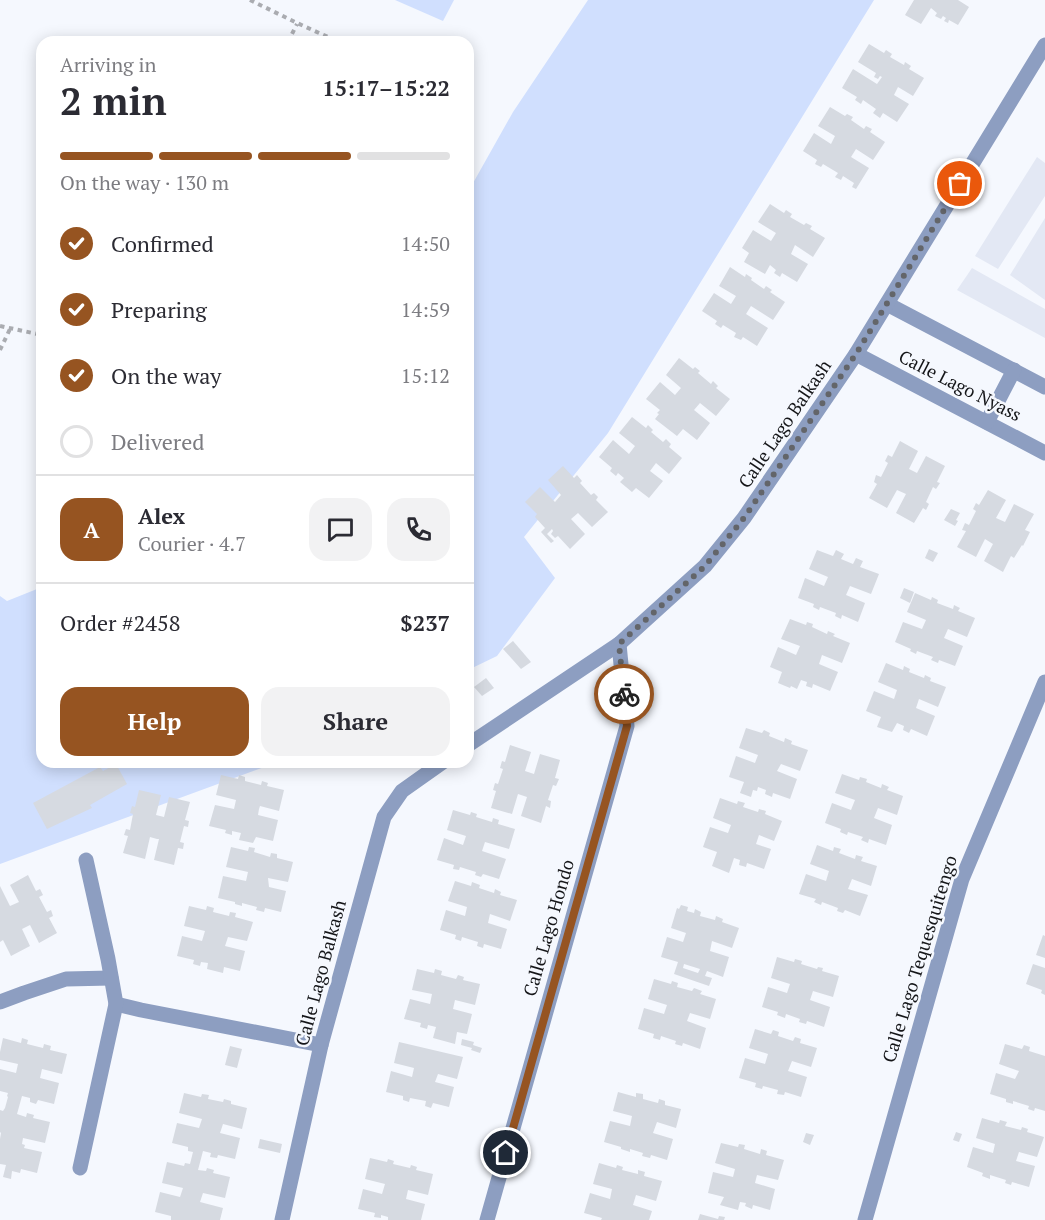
<!DOCTYPE html>
<meta charset="utf-8">
<style>
:root{--surface:#fff;--page:#f2f2f3;--text:#2b2b33;--muted:#7c7c81;--line:#e1e1e2;--accent:#965421}
body{margin:0;font-family:"PT Serif",serif;background:var(--page);color:var(--text);height:100vh;display:flex;flex-direction:column;font-size:22px;white-space:nowrap}
*{box-sizing:border-box;margin:0}
p{font-size:20px;color:var(--muted)}
.icon{flex:none;width:33px;height:33px;fill:none;stroke:currentColor;stroke-width:2;stroke-linecap:round;stroke-linejoin:round}
.map{position:relative;flex:1;overflow:hidden}
.details{position:absolute;left:36px;top:36px;width:438px;height:732px;display:flex;flex-direction:column;background:var(--surface);border-radius:18px;box-shadow:0 3px 15px #0003}
.details>*{flex:none}
.pin{position:absolute;display:grid;place-items:center;width:51px;height:51px;color:#fff;margin:-26px;border:3px solid #fff;border-radius:50%;box-shadow:0 2px 6px #0007}
.courier{position:absolute;display:grid;place-items:center;width:60px;height:60px;margin:-30px;border:4px solid #965421;border-radius:50%;background:#fff;color:#222;box-shadow:0 2px 8px #0007}
.overview em{font-style:normal;font-weight:700}
.overview div{display:flex;flex-direction:column-reverse}
.overview{display:flex;align-items:center;justify-content:space-between;height:102px;padding:0 24px}
h1{font-size:39px;font-weight:700;line-height:45px}
.bar{display:grid;grid-template-columns:repeat(4,1fr);gap:9px 6px;align-content:center;height:72px;padding:0 24px}
.bar i{height:8px;border-radius:4px;background:var(--line)}
.bar .on{background:var(--accent)}
.bar p{grid-column:span 4}
.line{display:flex;align-items:center;gap:15px;padding:0 24px;border-top:2px solid var(--line)}
.line div{flex:1}
.round{display:grid;place-items:center;flex:none;width:63px;height:63px;border-radius:18px;background:var(--page)}
ol{padding:0 24px;list-style:none}
li{display:flex;align-items:center;gap:18px;height:66px}
li p{margin-inline-start:auto}
li .icon{padding:6px;border-radius:50%;background:var(--accent);color:#fff;stroke-width:4}
li:last-child{color:var(--muted)}
li i{width:33px;height:33px;border:3px solid var(--line);border-radius:50%}
.action{display:flex;gap:12px;margin-top:auto;padding:12px 24px}
.action a{flex:1;height:69px;border-radius:18px;background:var(--accent);color:#fff;font-size:24px;font-weight:700;line-height:69px;text-align:center}
.action a+a{background:var(--page);color:var(--text)}
.map>svg:first-child{display:block}
.built{fill:#e3e8f4}
.green{fill:#d0dffe}
.building{fill:#d6dae1;fill-rule:evenodd}
.lines{fill:none;stroke-linecap:round;stroke-linejoin:round}
.path{stroke:#aaacb1;stroke-width:4;stroke-dasharray:4.5 4.5;stroke-linecap:butt}
.minor{stroke:#8d9ec1;stroke-width:15}
.done{stroke:#636569;stroke-width:6;stroke-dasharray:0 10.8}
.route{stroke:#965421;stroke-width:8}
.labels{text-anchor:middle;stroke-width:5;stroke-linejoin:round;paint-order:stroke}
.street-label{font-size:18px;fill:#151619;stroke:#f5f8fe}
</style>
<div class="map">
<svg width="1045" height="1220" viewBox="0 0 1045 1220">
<rect width="100%" height="100%" fill="#f5f8fe"/>
<g class="built">
<polygon points="1037,157 1045,163 1045,196 998,269 975,256"/>
<polygon points="1045,218 1045,300 1010,275"/>
<polygon points="972,268 1045,309 1045,338 957,290"/>
</g>
<g class="green">
<polygon points="395,0 454,0 443,21"/>
<polygon points="588,0 874,0 608,433 524,537 555,578 497,656 468,670 468,192 513,112"/>
<polygon points="42,587 42,762 278,762 0,864 0,596 7,601"/>
</g>
<g class="building">
<polygon points="914,0 958,0 969,7 958,25 949,20 948,23 944,21 946,18 943,16 941,19 935,16 937,13 931,8 921,24 905,15"/>
<polygon points="869,44 884,53 886,50 892,54 890,57 904,65 905,62 911,66 909,69 924,78 913,96 898,87 894,95 909,104 897,122 883,113 880,118 873,113 876,109 863,100 861,104 855,100 857,97 842,88 853,69 877,84 882,77 880,76 878,79 874,77 876,73 858,62"/>
<polygon points="830,107 845,116 847,114 853,117 851,120 864,129 866,126 872,129 870,132 885,142 873,160 856,149 851,157 869,168 856,189 852,187 854,183 843,176 841,180 835,177 838,173 823,164 821,167 815,164 817,160 803,151 814,133 831,144 835,136 818,126"/>
<polygon points="770,204 784,213 786,210 792,214 790,217 804,225 806,223 812,226 810,229 825,238 813,257 795,245 791,254 808,264 797,282 782,273 780,277 774,273 776,270 770,265 765,274 744,262 749,253 742,248 753,230 771,241 776,233 758,222"/>
<polygon points="730,267 745,277 746,274 752,278 751,280 764,289 766,286 772,290 770,292 785,302 773,320 751,306 746,314 768,328 757,346 743,337 741,340 734,337 736,333 723,325 721,328 715,324 717,321 702,311 714,293 731,304 736,296 719,286"/>
<polygon points="679,358 693,369 695,367 700,371 698,373 711,384 713,381 718,386 716,388 730,399 716,416 700,403 694,410 710,423 697,440 683,429 677,436 655,419 659,414 657,413 660,410 646,399 660,382 675,395 681,388 666,375"/>
<polygon points="632,417 646,428 648,425 653,430 651,432 663,442 666,439 671,444 669,447 682,458 669,474 656,463 650,471 663,481 649,498 636,488 632,492 620,482 624,478 618,473 616,476 610,471 612,468 599,457 613,440 629,454 635,446 619,433"/>
<polygon points="900,441 918,451 909,469 917,473 926,456 945,466 937,482 940,483 936,489 933,487 926,502 929,504 926,510 923,508 914,523 896,513 906,494 897,490 887,508 869,498 877,484 874,482 876,475 881,477 888,463 885,461 888,455 892,457"/>
<polygon points="563,466 574,478 577,475 582,481 580,483 591,495 594,493 598,497 596,500 608,512 592,527 578,513 571,519 585,534 570,549 558,536 555,538 551,534 553,531 552,529 547,534 554,541 551,543 541,532 545,528 535,517 537,514 525,502 540,487 555,502 561,495 548,480"/>
<polygon points="988,490 1006,500 996,518 1005,522 1014,504 1034,514 1025,530 1030,532 1023,546 1022,545 1014,558 1011,556 1003,572 984,561 993,544 985,539 976,557 957,547 966,531 962,530 965,523 969,525 976,511 973,509 976,503 979,505"/>
<polygon points="951,509 960,513 956,520 958,521 955,526 944,520"/>
<polygon points="929,549 938,553 933,562 925,558"/>
<polygon points="817,550 833,556 836,550 844,554 841,559 853,564 856,558 863,561 860,567 879,574 871,594 850,586 846,595 865,603 858,622 842,615 841,619 835,616 836,613 820,607 819,610 813,607 814,604 798,598 805,578 824,586 828,577 809,569"/>
<polygon points="904,588 914,592 910,603 900,598"/>
<polygon points="915,593 931,600 932,597 938,600 937,603 953,609 954,605 960,608 958,611 975,618 967,637 948,629 944,638 963,646 955,666 939,660 938,663 931,660 933,657 917,651 916,654 910,651 911,649 895,642 903,622 922,629 926,620 907,612"/>
<polygon points="790,619 806,625 807,622 813,624 812,627 827,634 828,631 835,634 833,636 850,643 842,663 822,655 819,664 838,672 830,691 813,684 812,688 806,686 807,682 801,680 797,689 791,686 790,688 778,683 782,672 770,667 778,647 796,655 800,646 781,639"/>
<polygon points="513,641 531,662 521,669 503,649"/>
<polygon points="886,663 903,670 904,666 910,669 909,672 924,678 925,675 931,678 930,681 946,687 938,707 919,699 916,708 935,716 927,736 911,729 909,733 903,730 904,726 897,723 892,732 877,727 881,717 866,711 874,691 894,699 897,690 878,682"/>
<polygon points="486,678 494,688 482,696 474,687"/>
<polygon points="746,728 762,733 764,730 770,733 769,736 784,742 785,738 792,741 791,744 808,750 800,771 781,764 777,771 797,779 790,799 773,793 772,797 765,794 766,790 758,787 757,791 753,790 751,797 740,793 744,782 729,777 736,756 755,763 758,755 739,748"/>
<polygon points="510,745 531,752 525,771 534,774 540,754 560,760 555,778 559,779 556,786 553,785 548,800 551,801 550,808 546,806 541,823 521,816 527,797 518,794 512,814 491,808 496,791 493,790 495,783 498,784 503,769 500,768 502,761 505,762"/>
<polygon points="116,764 127,784 90,805 92,808 47,829 33,803 100,767 103,771"/>
<polygon points="842,774 859,780 860,777 867,779 866,782 881,788 882,784 889,787 887,790 903,796 897,815 878,808 874,818 892,825 886,845 869,839 868,843 861,840 863,837 848,832 847,835 840,832 841,829 825,823 832,803 851,810 855,800 835,793"/>
<polygon points="221,775 238,779 239,775 245,777 245,781 261,785 262,781 268,783 267,786 284,790 279,811 260,806 259,809 258,815 278,820 273,841 256,837 253,843 239,840 241,833 232,831 232,835 225,833 226,830 209,826 215,805 234,809 236,800 216,795"/>
<polygon points="139,790 161,795 156,815 164,817 169,797 190,802 185,820 189,821 188,827 184,826 180,842 184,843 183,849 178,848 174,865 154,860 159,839 157,839 150,837 145,859 123,853 128,836 124,835 126,829 130,830 133,814 130,813 132,806 135,807"/>
<polygon points="720,798 737,804 738,801 745,803 743,807 758,812 759,809 766,811 765,814 782,821 774,841 759,835 756,844 771,849 764,869 747,863 746,867 739,865 740,860 734,858 729,873 712,866 717,852 703,847 710,827 728,833 731,825 713,818"/>
<polygon points="453,810 470,815 471,812 477,814 476,817 492,822 493,818 499,820 498,824 515,829 509,849 485,842 482,851 506,859 499,879 483,874 481,877 475,875 476,872 460,867 459,870 453,869 454,865 437,860 444,838 463,845 466,836 447,830"/>
<polygon points="817,845 833,851 834,847 841,849 839,853 855,859 856,855 863,857 861,861 877,866 871,886 852,879 848,889 868,895 860,916 845,910 843,913 837,911 838,908 822,902 821,905 814,902 816,899 799,894 806,874 826,881 829,871 810,864"/>
<polygon points="231,847 248,851 249,847 255,848 254,852 270,857 271,853 277,854 277,858 293,862 288,882 268,878 269,887 286,891 281,912 265,908 264,912 256,910 257,907 242,903 242,906 235,904 235,902 218,898 223,876 246,881 248,872 226,867"/>
<polygon points="28,875 36,891 40,889 43,895 39,897 47,912 51,910 53,916 49,918 57,933 39,943 30,925 22,929 30,946 11,956 3,940 0,942 0,886 10,906 19,902 10,885"/>
<polygon points="455,881 471,886 472,882 480,885 479,888 494,893 495,889 501,892 500,895 517,900 510,921 490,914 488,923 507,929 501,949 484,944 483,948 477,946 478,942 462,937 461,941 455,939 456,935 440,930 446,910 465,916 467,907 448,901"/>
<path d="M681 905 688 907 687 911 694 913 695 909 701 912 700 916 715 920 716 916 723 919 722 922 739 928 732 948 712 941 710 951 729 957 723 977 707 971 705 976 712 978 709 986 674 974 678 962 661 957 667 937 683 942 686 933 671 928 677 908 679 909ZM684 964 700 969 698 973 683 968Z"/>
<polygon points="189,906 206,910 207,906 214,908 213,912 229,916 230,912 236,913 235,917 253,922 247,941 228,937 225,946 245,951 240,971 224,967 223,973 207,969 208,963 201,962 200,966 193,964 194,960 177,956 182,936 202,941 205,931 184,926"/>
<polygon points="1043,935 1045,936 1045,958 1036,955"/>
<polygon points="777,957 794,962 795,959 802,961 801,964 817,969 818,967 823,968 822,971 839,976 833,997 813,991 810,1000 830,1007 824,1027 807,1021 806,1024 799,1022 800,1019 786,1014 785,1018 777,1015 778,1012 762,1007 768,987 787,993 790,984 771,978"/>
<polygon points="1033,964 1045,968 1045,995 1041,993 1042,990 1026,984"/>
<polygon points="417,969 434,973 435,969 442,971 441,975 456,979 458,975 464,977 463,980 480,984 475,1005 455,1000 453,1009 472,1014 467,1034 457,1032 455,1044 433,1038 436,1027 428,1025 427,1029 420,1027 421,1023 404,1019 410,999 430,1004 432,994 412,990"/>
<polygon points="654,979 671,984 672,981 678,983 677,987 692,991 694,988 702,991 700,994 716,999 710,1019 690,1013 687,1021 706,1028 700,1049 683,1043 682,1046 675,1044 676,1041 661,1036 660,1040 653,1038 654,1034 638,1029 644,1008 664,1014 667,1005 648,999"/>
<polygon points="755,1029 771,1034 773,1030 779,1032 778,1036 793,1041 795,1037 801,1039 800,1043 817,1048 811,1067 792,1061 788,1071 807,1077 801,1097 785,1092 784,1095 777,1094 778,1090 763,1086 762,1089 755,1087 756,1083 739,1078 745,1058 765,1064 768,1054 749,1048"/>
<polygon points="3,1038 21,1043 22,1038 28,1040 27,1044 43,1048 44,1044 51,1046 50,1050 67,1054 62,1074 42,1069 40,1078 59,1083 54,1104 38,1100 36,1104 30,1102 30,1098 22,1096 17,1114 26,1117 27,1113 34,1115 33,1118 50,1122 45,1143 23,1138 22,1144 25,1145 24,1148 42,1152 37,1173 21,1169 20,1173 12,1171 11,1179 3,1177 6,1165 0,1164 0,1139 1,1133 0,1132 0,1110 3,1111 5,1108 8,1097 7,1096 8,1093 0,1091 0,1069 16,1073 18,1064 0,1060 0,1052"/>
<polygon points="462,1039 474,1042 473,1045 482,1048 480,1053 471,1050 472,1048 461,1045"/>
<polygon points="399,1042 463,1057 457,1079 438,1074 435,1082 454,1087 449,1107 433,1103 431,1108 425,1106 426,1101 410,1098 409,1102 403,1100 403,1096 386,1092 391,1071 412,1077 414,1068 394,1063"/>
<polygon points="1005,1044 1022,1049 1024,1045 1030,1047 1029,1051 1045,1056 1045,1111 1035,1108 1034,1111 1028,1109 1029,1106 1013,1101 1013,1104 1006,1102 1006,1099 990,1094 996,1073 1015,1079 1019,1071 999,1064"/>
<polygon points="230,1046 242,1049 237,1068 225,1065"/>
<polygon points="618,1092 636,1097 636,1093 643,1094 643,1099 658,1103 659,1099 665,1101 665,1105 681,1109 676,1128 657,1122 653,1133 673,1139 667,1160 651,1155 650,1158 642,1156 643,1153 630,1149 630,1152 621,1149 621,1147 604,1142 610,1121 630,1126 632,1116 613,1111"/>
<polygon points="184,1093 201,1097 202,1094 209,1095 208,1099 223,1102 224,1099 231,1101 231,1104 247,1108 242,1129 223,1124 220,1133 240,1138 235,1159 218,1155 217,1158 210,1157 211,1153 203,1151 198,1170 206,1171 207,1168 214,1170 213,1173 230,1177 225,1198 203,1193 200,1202 223,1208 220,1220 171,1220 171,1216 155,1212 160,1192 180,1197 183,1188 162,1183 167,1162 184,1166 185,1163 190,1164 193,1152 188,1151 188,1147 172,1143 177,1123 199,1128 202,1119 179,1113"/>
<polygon points="982,1118 999,1123 1000,1120 1007,1122 1005,1126 1021,1130 1022,1127 1028,1129 1027,1132 1044,1137 1037,1157 1019,1152 1016,1161 1035,1166 1029,1187 1012,1182 1011,1185 1005,1183 1006,1180 990,1175 990,1179 982,1176 983,1173 967,1167 973,1147 993,1153 995,1144 976,1138"/>
<polygon points="956,1132 962,1134 959,1142 953,1140"/>
<polygon points="806,1133 814,1135 810,1145 803,1142"/>
<polygon points="260,1139 282,1144 280,1153 258,1148"/>
<polygon points="721,1143 738,1147 739,1144 745,1145 744,1149 760,1154 761,1149 767,1151 766,1155 784,1160 778,1180 757,1175 755,1183 775,1189 770,1210 753,1205 752,1209 745,1206 746,1203 740,1202 738,1210 720,1205 724,1197 708,1193 713,1172 733,1177 735,1169 715,1163"/>
<polygon points="370,1158 387,1162 388,1159 394,1161 393,1164 410,1168 411,1165 417,1167 416,1170 433,1174 428,1195 408,1190 406,1199 425,1204 421,1220 388,1220 388,1217 381,1215 381,1218 374,1217 375,1213 358,1209 363,1189 382,1194 385,1184 365,1179"/>
<polygon points="599,1163 616,1168 617,1165 623,1167 622,1170 638,1174 638,1170 645,1172 644,1176 662,1181 656,1201 636,1195 633,1205 652,1211 649,1220 601,1220 602,1218 584,1213 590,1193 610,1199 612,1189 593,1184"/>
<polygon points="700,1214 718,1219 719,1216 725,1217 724,1220 698,1220"/>
</g>
<g class="lines">
<g class="path">
<polyline points="250,0 297,23 339,42"/>
<polyline points="288,42 297,24"/>
<polyline points="0,326 42,335"/>
<polyline points="0,350 10,329"/>
</g>
<g class="minor">
<polyline points="887,304 1045,387"/>
<polyline points="856,354 1045,453"/>
<polyline points="987,422 1014,370"/>
<polyline points="468,745 619,644 705,566 744,518 856,354 1045,45"/>
<polyline points="0,1002 24,993 66,979 111,978"/>
<polyline points="116,1004 141,1010 321,1045"/>
<polyline points="80,1168 116,1004 108,959 86,860"/>
<polyline points="282,1220 321,1045 384,817 402,791 443,762"/>
<polyline points="487,1220 627,726 619,644"/>
<polyline points="865,1220 962,879 1045,682"/>
</g>
</g>
<g class="lines">
<polyline class="done" points="624,694 619,644 705,566 744,518 856,354 960,184"/>
<polyline class="route" points="506,1153 627,726 624,694"/>
</g>
<g class="labels">
<g class="street-label">
<text transform="translate(960 386) rotate(27)" y="6">Calle Lago Nyass</text>
<text transform="translate(785 424) rotate(-56)" y="6">Calle Lago Balkash</text>
<text transform="translate(549 928) rotate(-74)" y="6">Calle Lago Hondo</text>
<text transform="translate(920 959) rotate(-73)" y="6">Calle Lago Tequesquitengo</text>
<text transform="translate(321 973) rotate(-75)" y="6">Calle Lago Balkash</text>
</g>
</g>
</svg>
<div class="pin" style="left:960px;top:184px;background:#ea580c"><svg class="icon" aria-label="bag" viewBox="0 0 24 24"><path d="M5 8h14l-1 12H6zM9 8a3 3 0 0 1 6 0"/></svg></div>
<div class="pin" style="left:506px;top:1153px;background:#1f2937"><svg class="icon" aria-label="home" viewBox="0 0 24 24"><path d="M3 11l9-7 9 7M6 9v11h12V9"/></svg></div>
<div class="courier" style="left:624px;top:694px"><svg class="icon" aria-label="bike" viewBox="0 0 24 24"><circle cx="6" cy="16" r="4"/><circle cx="18" cy="16" r="4"/><path d="M6 16l4-8h5l3 8M10 8l3 8H6M13 5h3"/></svg></div>
<section class="details">
<div class="overview"><div><h1>2 min</h1><p>Arriving in</p></div><em>15:17–15:22</em></div>
<div class="bar"><i class="on"></i><i class="on"></i><i class="on"></i><i></i><p>On the way · 130 m</p></div>
<ol>
<li><svg class="icon" aria-label="check" viewBox="0 0 24 24"><path d="M5 12l5 5 9-10"/></svg>Confirmed<p>14:50</p></li>
<li><svg class="icon" aria-label="check" viewBox="0 0 24 24"><path d="M5 12l5 5 9-10"/></svg>Preparing<p>14:59</p></li>
<li><svg class="icon" aria-label="check" viewBox="0 0 24 24"><path d="M5 12l5 5 9-10"/></svg>On the way<p>15:12</p></li>
<li><i></i>Delivered</li>
</ol>
<div class="line" style="height:108px"><b class="round" style="background:var(--accent);color:#fff">A</b><div><b>Alex</b><p>Courier · 4.7</p></div><a class="round"><svg class="icon" aria-label="chat" viewBox="0 0 24 24"><path d="M4 5h16v11H9l-5 4z"/></svg></a><a class="round"><svg class="icon" aria-label="phone" viewBox="0 0 24 24"><path d="M5 4h4l2 5-3 2q2 4 5 5l2-3 5 2v4C11 20 4 13 5 4z"/></svg></a></div>
<div class="line" style="height:78px"><div>Order #2458</div><b>$237</b></div>
<div class="action"><a>Help</a><a>Share</a></div>
</section>
</div>
